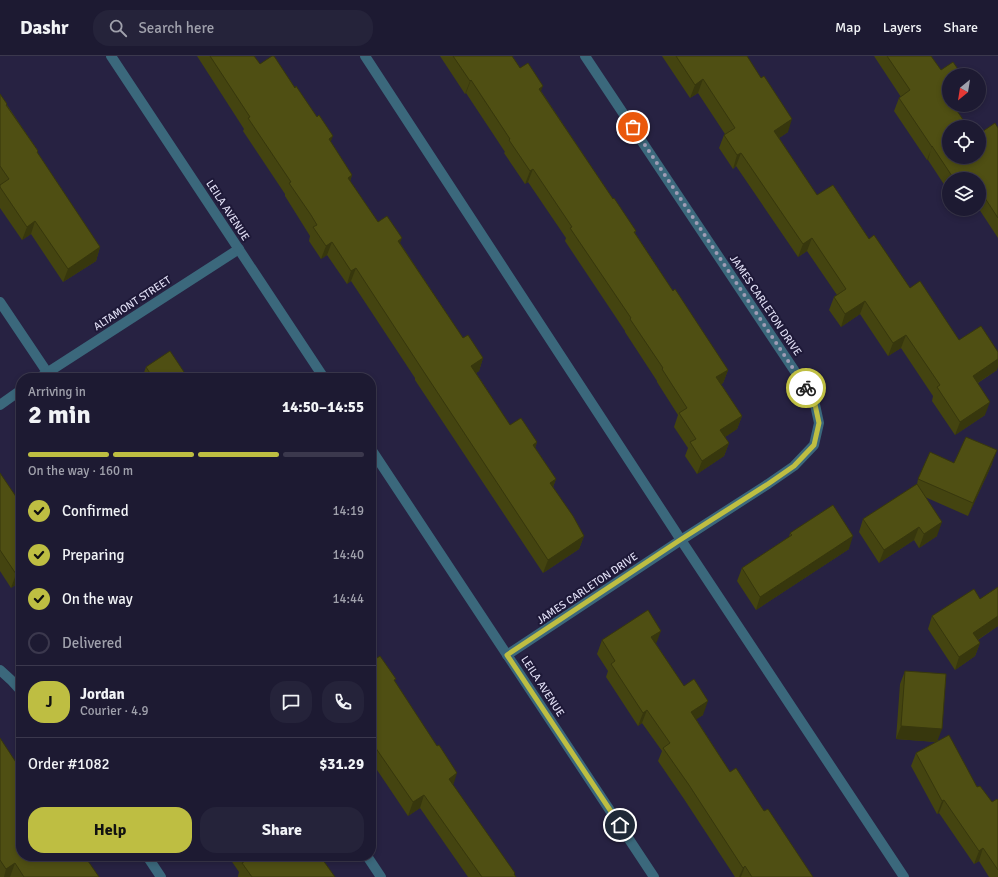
<!DOCTYPE html>
<meta charset="utf-8">
<style>
:root{--surface:#1d1a32;--page:#25233a;--text:#f1f3f6;--muted:#a0a1ac;--line:#3b384d;--accent:#bebe42}
body{margin:0;font-family:Signika,sans-serif;background:var(--page);color:var(--text);height:100vh;display:flex;flex-direction:column;font-size:15px;white-space:nowrap}
*{box-sizing:border-box;margin:0}
p{font-size:13px;color:var(--muted)}
.icon{flex:none;width:22px;height:22px;fill:none;stroke:currentColor;stroke-width:2;stroke-linecap:round;stroke-linejoin:round}
.map{position:relative;flex:1;overflow:hidden}
.details{position:absolute;left:16px;top:317px;width:360px;height:488px;display:flex;flex-direction:column;background:var(--surface);border-radius:16px;box-shadow:0 2px 6px #0003,0 0 0 1px var(--line)}
.details>*{flex:none}
.needle{width:26px;rotate:210deg}
.fabs{position:absolute;left:942px;top:12px;display:grid;gap:8px}
.fabs a{display:grid;place-items:center;width:44px;height:44px;border-radius:50%;background:var(--surface);box-shadow:0 2px 6px #0003,0 0 0 1px var(--line);font-size:20px}
.pin{position:absolute;display:grid;place-items:center;width:34px;height:34px;color:#fff;margin:-17px;border:2px solid #fff;border-radius:50%;box-shadow:0 1px 4px #0007}
.courier{position:absolute;display:grid;place-items:center;width:40px;height:40px;margin:-20px;border:3px solid #bebe42;border-radius:50%;background:#fff;color:#222;box-shadow:0 1px 5px #0007}
.headline em{font-style:normal;font-weight:800}
.headline div{display:flex;flex-direction:column-reverse}
.headline{display:flex;align-items:center;justify-content:space-between;height:68px;padding:0 12px}
h1{font-size:26px;font-weight:800;line-height:30px}
.bar{display:grid;grid-template-columns:repeat(4,1fr);gap:6px 4px;align-content:center;height:48px;padding:0 12px}
.bar i{height:5px;border-radius:3px;background:var(--line)}
.bar .active{background:var(--accent)}
.bar p{grid-column:span 4}
.line{display:flex;align-items:center;gap:10px;padding:0 12px;border-top:1px solid var(--line)}
.line div{flex:1}
.round{display:grid;place-items:center;flex:none;width:42px;height:42px;border-radius:16px;background:var(--page)}
ol{padding:0 12px;list-style:none}
li{display:flex;align-items:center;gap:12px;height:44px}
li p{margin-inline-start:auto}
li .icon{padding:4px;border-radius:50%;background:var(--accent);color:#111;stroke-width:4}
li:last-child{color:var(--muted)}
li i{width:22px;height:22px;border:2px solid var(--line);border-radius:50%}
.cta{display:flex;gap:8px;margin-top:auto;padding:8px 12px}
.cta a{flex:1;height:46px;border-radius:16px;background:var(--accent);color:#111;font-size:16px;font-weight:800;line-height:46px;text-align:center}
.cta a+a{background:var(--page);color:var(--text)}
header{display:flex;align-items:center;gap:24px;box-sizing:border-box;height:56px;padding:0 20px;background:var(--surface);border-bottom:1px solid var(--line)}
header strong{font-size:19px}
nav{display:flex;gap:22px;margin-inline-start:auto;font-size:14px}
.search{width:280px;height:36px;background:var(--page);display:flex;align-items:center;gap:10px;box-sizing:border-box;padding:0 14px;border-radius:16px;color:var(--muted);font-size:15px}
.map>svg:first-child{display:block}
.lines{fill:none;stroke-linecap:round;stroke-linejoin:round}
.service{stroke:#3b687c;stroke-width:10}
.minor{stroke:#3b687c;stroke-width:10}
.tertiary{stroke:#3b687c;stroke-width:10}
.wall{fill:#444410}
.shaded-wall{fill:#37370d}
.building{fill:#4f4f13;stroke:#37370d}
.done{stroke:#9f9cb5;stroke-width:4;stroke-dasharray:0 7.2}
.route{stroke:#bebe42;stroke-width:5}
.labels{text-anchor:middle;stroke-width:4;stroke-linejoin:round;paint-order:stroke}
.street-label{font-size:11px;fill:#dfddf3;stroke:#1e1938}
</style>
<header>
<strong>Dashr</strong>
<div class="search"><svg class="icon" aria-label="search" viewBox="0 0 24 24"><circle cx="10" cy="10" r="6"/><path d="M15 15l6 6"/></svg>Search here</div>
<nav><a>Map</a><a>Layers</a><a>Share</a></nav>
</header>
<div class="map">
<svg width="998" height="821" viewBox="0 0 998 821">
<rect width="100%" height="100%" fill="#272242"/>
<g class="lines">
<g class="service">
<polyline points="365,0 681,484 904,821"/>
<polyline points="0,246 51,322"/>
<polyline points="367,800 381,821"/>
</g>
<g class="minor">
<polyline points="39,322 239,193"/>
<polyline points="0,349 21,334"/>
<polyline points="507,599 681,484 768,428 794,410 814,389 819,367 814,344 585,0"/>
<polyline points="0,614 11,624 21,635"/>
<polyline points="147,800 161,821"/>
</g>
<g class="tertiary">
<polyline points="111,0 324,322"/>
<polyline points="371,393 654,821"/>
</g>
</g>
<g class="wall">
<polygon points="197,0 254,0 260,8 295,32 331,86 352,119 350,125 378,166 400,187 463,282 483,302 479,315 476,317 510,369 537,386 535,392 556,423 553,431 584,480 579,493 543,517 415,324 415,322 351,225 347,228 327,199 321,203 309,185 310,180 285,140 285,138 243,75 244,73"/>
<polygon points="440,0 512,0 520,12 541,35 613,143 636,175 635,177 673,235 728,314 723,327 721,328 742,360 737,373 725,381 729,387 724,400 697,418 685,400 688,392 674,371 678,359 657,326 657,325 625,276 625,275 565,185 566,182 528,126 525,128 504,97 505,96 466,37 465,38"/>
<polygon points="662,0 747,0 788,76 779,82 817,139 869,183 910,232 959,284 997,314 978,327 985,359 955,379 932,345 933,340 901,292 888,300 860,258 841,271 829,254 834,241 837,239 807,195 798,201 736,110 733,113 719,92 724,79 725,78 698,37 690,42"/>
<polygon points="874,0 931,0 949,49 954,49 953,49 949,101 998,72 998,182 979,153 979,123 949,123 949,136 928,104 927,104 894,55 899,42 901,41"/>
<polygon points="0,38 7,48 7,49 38,95 37,96 100,191 96,205 63,226 31,178 22,184 0,152"/>
<polygon points="146,311 188,322 142,322"/>
<polygon points="954,407 992,408 968,460 925,441 937,480 919,492 914,484 879,507 859,476 863,463 917,428 918,423"/>
<polygon points="0,417 21,525 11,532 0,515"/>
<polygon points="790,477 849,493 756,554 737,525 742,512 789,481"/>
<polygon points="998,531 998,570 978,584 980,587 975,600 955,614 928,573 932,560 980,543"/>
<polygon points="602,584 656,588 703,659 696,663 730,716 764,755 813,821 735,821 684,743 658,705 662,695 642,667 638,670 606,621 608,615 597,598"/>
<polygon points="371,599 374,604 395,626 453,729 516,821 468,821 420,752 408,760 371,705"/>
<polygon points="905,615 938,685 977,731 992,746 998,744 998,821 989,821 979,805 974,808 939,757 937,758 911,710 916,697 936,686 896,683 900,628"/>
<polygon points="0,682 21,800 88,806 99,821 0,821"/>
<polygon points="228,800 320,800 335,821 238,821 238,820 239,816"/>
</g>
<g class="shaded-wall">
<polygon points="703,23 698,37 690,42 695,29"/>
<polygon points="471,24 466,37 465,38 470,25"/>
<polygon points="543,30 538,43 539,33"/>
<polygon points="792,63 788,76 770,88 774,75"/>
<polygon points="333,80 328,93 329,83"/>
<polygon points="932,90 928,104 927,104 932,91"/>
<polygon points="741,97 736,110 733,113 737,99"/>
<polygon points="533,113 528,126 525,128 530,115"/>
<polygon points="352,119 348,132 348,122"/>
<polygon points="35,165 31,178 22,184 27,171"/>
<polygon points="402,182 397,195 398,185"/>
<polygon points="812,182 807,195 798,201 803,188"/>
<polygon points="332,186 327,199 321,203 326,190"/>
<polygon points="100,191 96,205 63,226 68,213"/>
<polygon points="356,212 351,225 347,228 351,215"/>
<polygon points="865,245 860,258 841,271 845,258"/>
<polygon points="906,279 901,292 888,300 893,287"/>
<polygon points="483,302 479,315 466,323 471,310"/>
<polygon points="998,303 998,311 997,314 968,333 973,320"/>
<polygon points="728,314 723,327 711,334 716,321"/>
<polygon points="990,346 985,359 955,379 960,366"/>
<polygon points="742,360 737,373 716,387 720,374"/>
<polygon points="537,386 533,399 533,389"/>
<polygon points="729,387 724,400 697,418 702,405"/>
<polygon points="997,394 992,408 968,460 973,447"/>
<polygon points="556,423 551,436 550,427"/>
<polygon points="942,466 937,480 919,492 924,478"/>
<polygon points="919,471 914,484 879,507 884,494"/>
<polygon points="584,480 579,493 543,517 548,504"/>
<polygon points="853,480 849,493 756,554 760,541"/>
<polygon points="21,515 21,525 11,532 16,518"/>
<polygon points="998,560 998,570 968,590 973,577"/>
<polygon points="661,575 656,588 651,581"/>
<polygon points="980,587 975,600 955,614 959,601"/>
<polygon points="708,645 703,659 686,670 691,656"/>
<polygon points="647,654 642,667 638,670 643,657"/>
<polygon points="901,670 942,673 937,686 896,683"/>
<polygon points="457,717 453,730 449,723"/>
<polygon points="424,739 420,752 408,760 413,746"/>
<polygon points="944,744 939,757 937,758 942,745"/>
<polygon points="983,792 979,805 974,808 979,795"/>
<polygon points="15,807 10,821 4,821 6,813"/>
<polygon points="745,810 741,821 739,821 743,812"/>
</g>
<g class="building">
<polygon points="210,0 254,0 260,8 272,0 274,0 295,32 296,30 317,61 319,59 333,80 329,83 352,119 348,122 378,166 387,160 402,182 398,185 463,282 468,279 483,302 471,310 510,369 521,362 537,386 533,389 556,423 550,427 573,460 584,480 548,504 420,310 356,212 351,215 332,186 326,190 313,171 317,169 311,159 289,127 291,126 248,62 250,61"/>
<polygon points="453,0 512,0 520,12 528,7 543,30 539,33 613,143 614,142 636,175 634,176 673,235 675,233 728,314 716,321 742,360 720,374 729,387 702,405 690,386 696,383 679,357 687,352 662,313 663,312 630,263 631,262 570,172 572,171 533,113 530,115 509,84 510,83 471,24 470,25"/>
<polygon points="676,0 747,0 761,22 764,20 792,63 774,75 817,139 833,129 869,183 874,179 910,232 920,225 959,284 981,270 998,296 998,303 973,320 990,346 960,366 937,331 940,329 906,279 893,287 865,245 845,258 834,241 846,233 812,182 803,188 741,97 737,99 724,79 735,72 703,23 695,29"/>
<polygon points="887,0 931,0 941,14 953,6 962,19 949,19 949,49 953,49 968,71 949,71 949,101 979,101 979,78 995,67 998,72 998,162 979,133 979,123 954,123 932,90 932,91 899,42 910,34"/>
<polygon points="0,38 7,48 6,49 38,95 37,96 100,191 68,213 35,165 27,171 0,131 0,129 9,123 0,110"/>
<polygon points="170,295 188,322 153,322 146,311"/>
<polygon points="966,381 997,394 973,447 918,423 930,396 954,407"/>
<polygon points="0,417 21,448 21,515 16,518 0,494"/>
<polygon points="917,428 942,466 924,478 919,471 884,494 863,463"/>
<polygon points="833,449 853,480 760,541 742,512 792,479 790,477"/>
<polygon points="998,531 998,560 973,577 980,587 959,601 932,560 974,533 980,543"/>
<polygon points="648,554 661,575 651,581 684,630 694,623 708,645 691,656 730,716 736,712 764,755 768,753 813,821 752,821 745,810 743,812 689,729 663,692 670,687 647,654 643,657 611,608 615,605 602,584"/>
<polygon points="371,599 374,604 380,600 396,623 394,624 437,690 439,689 457,717 449,723 515,817 514,818 516,821 482,821 424,739 413,746 373,688 371,689"/>
<polygon points="905,615 946,618 942,673 901,670"/>
<polygon points="949,679 977,731 980,730 992,746 997,743 998,744 998,814 983,792 979,795 944,744 942,745 916,697"/>
<polygon points="0,682 21,714 21,800 86,800 89,805 88,805 99,821 24,821 15,807 6,813 0,804"/>
<polygon points="242,800 320,800 335,821 252,821 242,807 245,805"/>
</g>
<g class="lines">
<polyline class="done" points="633,71 806,332"/>
<polyline class="route" points="620,769 507,599 680,484 768,428 794,410 814,389 819,367 814,344 806,332"/>
</g>
<g class="labels">
<g class="street-label">
<text transform="translate(228 154) rotate(57)" y="4">LEILA AVENUE</text>
<text transform="translate(132 247) rotate(-33)" y="4">ALTAMONT STREET</text>
<text transform="translate(766 249) rotate(56)" y="4">JAMES CARLETON DRIVE</text>
<text transform="translate(587 532) rotate(-34)" y="4">JAMES CARLETON DRIVE</text>
<text transform="translate(543 630) rotate(57)" y="4">LEILA AVENUE</text>
</g>
</g>
</svg>
<div class="fabs">
<a><svg class="needle" viewBox="-14 -14 28 28"><path d="M0-13l5 13h-10z" fill="#e53935"/><path d="M0 13l5-13h-10z" fill="#a0a1ac"/></svg></a>
<a><svg class="icon" aria-label="locate" viewBox="0 0 24 24"><circle cx="12" cy="12" r="6"/><path d="M12 2v4M12 18v4M2 12h4M18 12h4"/></svg></a>
<a><svg class="icon" aria-label="layers" viewBox="0 0 24 24"><path d="M12 4l9 5-9 5-9-5zM3 14l9 5 9-5"/></svg></a>
</div>
<div class="pin" style="left:633px;top:71px;background:#ea580c"><svg class="icon" aria-label="bag" viewBox="0 0 24 24"><path d="M5 8h14l-1 12H6zM9 8a3 3 0 0 1 6 0"/></svg></div>
<div class="pin" style="left:620px;top:769px;background:#1f2937"><svg class="icon" aria-label="home" viewBox="0 0 24 24"><path d="M3 11l9-7 9 7M6 9v11h12V9"/></svg></div>
<div class="courier" style="left:806px;top:332px"><svg class="icon" aria-label="bike" viewBox="0 0 24 24"><circle cx="6" cy="16" r="4"/><circle cx="18" cy="16" r="4"/><path d="M6 16l4-8h5l3 8M10 8l3 8H6M13 5h3"/></svg></div>
<section class="details">
<div class="headline"><div><h1>2 min</h1><p>Arriving in</p></div><em>14:50–14:55</em></div>
<div class="bar"><i class="active"></i><i class="active"></i><i class="active"></i><i></i><p>On the way · 160 m</p></div>
<ol>
<li><svg class="icon" aria-label="check" viewBox="0 0 24 24"><path d="M5 12l5 5 9-10"/></svg>Confirmed<p>14:19</p></li>
<li><svg class="icon" aria-label="check" viewBox="0 0 24 24"><path d="M5 12l5 5 9-10"/></svg>Preparing<p>14:40</p></li>
<li><svg class="icon" aria-label="check" viewBox="0 0 24 24"><path d="M5 12l5 5 9-10"/></svg>On the way<p>14:44</p></li>
<li><i></i>Delivered</li>
</ol>
<div class="line" style="height:72px"><b class="round" style="background:var(--accent);color:#111">J</b><div><b>Jordan</b><p>Courier · 4.9</p></div><a class="round"><svg class="icon" aria-label="chat" viewBox="0 0 24 24"><path d="M4 5h16v11H9l-5 4z"/></svg></a><a class="round"><svg class="icon" aria-label="phone" viewBox="0 0 24 24"><path d="M5 4h4l2 5-3 2q2 4 5 5l2-3 5 2v4C11 20 4 13 5 4z"/></svg></a></div>
<div class="line" style="height:52px"><div>Order #1082</div><b>$31.29</b></div>
<div class="cta"><a>Help</a><a>Share</a></div>
</section>
</div>
